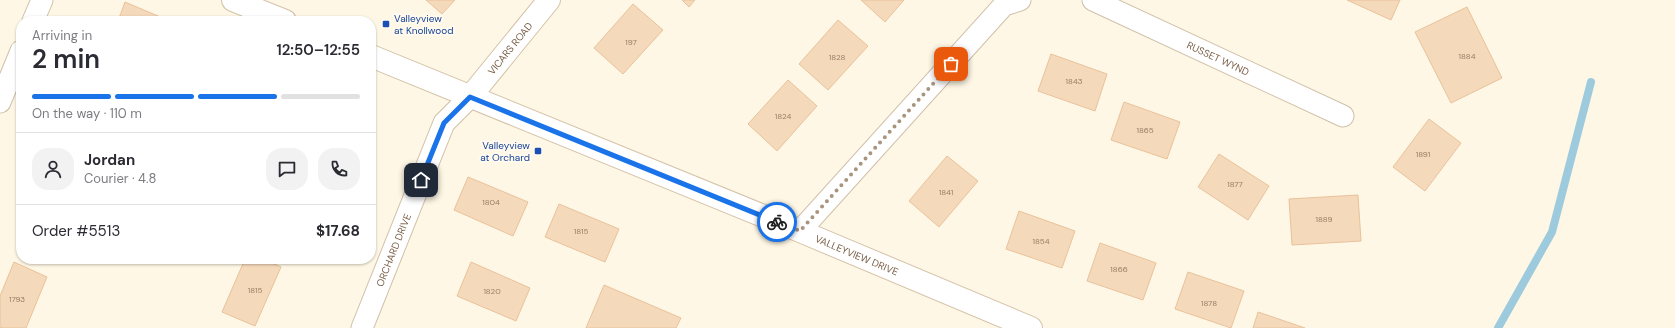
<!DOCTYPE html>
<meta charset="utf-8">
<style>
:root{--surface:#fff;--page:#f2f2f3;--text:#2b2b33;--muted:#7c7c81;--line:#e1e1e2;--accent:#1a73e8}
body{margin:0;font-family:"DM Sans",sans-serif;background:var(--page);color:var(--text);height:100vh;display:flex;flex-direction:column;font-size:15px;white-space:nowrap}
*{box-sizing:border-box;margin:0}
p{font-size:13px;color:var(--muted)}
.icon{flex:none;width:22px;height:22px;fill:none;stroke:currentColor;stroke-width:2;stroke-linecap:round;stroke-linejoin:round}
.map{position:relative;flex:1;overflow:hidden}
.sheet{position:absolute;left:16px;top:16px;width:360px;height:248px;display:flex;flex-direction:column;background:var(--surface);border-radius:16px;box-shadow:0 1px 3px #0004}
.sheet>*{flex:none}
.pin{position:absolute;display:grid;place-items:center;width:34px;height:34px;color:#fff;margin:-17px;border-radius:8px;box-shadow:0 2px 6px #0006}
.courier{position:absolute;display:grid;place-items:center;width:40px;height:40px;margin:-20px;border:3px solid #1a73e8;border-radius:50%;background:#fff;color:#222;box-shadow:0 1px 5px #0007}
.headline em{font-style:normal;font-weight:600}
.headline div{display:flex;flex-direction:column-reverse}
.headline{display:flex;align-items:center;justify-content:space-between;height:68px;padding:0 16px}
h1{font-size:26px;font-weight:600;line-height:30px}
.bar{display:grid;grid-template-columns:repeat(4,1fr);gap:6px 4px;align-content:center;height:48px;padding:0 16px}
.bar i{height:5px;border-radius:3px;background:var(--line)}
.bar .current{background:var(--accent)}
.bar p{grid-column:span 4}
.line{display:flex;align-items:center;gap:10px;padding:0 16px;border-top:1px solid var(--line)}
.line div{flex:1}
.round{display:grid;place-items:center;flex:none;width:42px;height:42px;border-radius:16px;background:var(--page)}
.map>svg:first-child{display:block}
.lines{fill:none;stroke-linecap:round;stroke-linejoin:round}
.stream{stroke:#9dcadc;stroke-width:8}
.building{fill:#f5d9bb;stroke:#e9c29a}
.street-casing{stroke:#d0c0aa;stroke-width:23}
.secondary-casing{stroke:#d4c1a7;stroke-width:24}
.street{stroke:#fff;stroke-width:21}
.secondary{stroke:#fff;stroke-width:22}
.done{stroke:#a8947f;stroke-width:4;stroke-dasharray:0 7.2}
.route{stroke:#1a73e8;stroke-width:5}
.transit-dot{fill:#1a4fb4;stroke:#fffaed;stroke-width:1.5}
.labels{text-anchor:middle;stroke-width:4;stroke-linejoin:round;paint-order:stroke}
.number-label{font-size:8px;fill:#987e65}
.transit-label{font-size:10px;fill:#164399;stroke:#fffaed;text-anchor:start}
.street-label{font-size:10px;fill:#795f48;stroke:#fffaed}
</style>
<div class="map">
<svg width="1675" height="328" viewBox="0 0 1675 328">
<rect width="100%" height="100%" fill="#fef7e5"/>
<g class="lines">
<polyline class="stream" points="1498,328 1552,232 1591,82"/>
</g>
<g class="building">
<polygon points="426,0 455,0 442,14"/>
<polygon points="682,0 695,0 689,7"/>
<polygon points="861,0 904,0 885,22"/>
<polygon points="1347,0 1400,0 1391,20"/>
<polygon points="125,2 165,19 164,21 118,21"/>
<polygon points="633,4 663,30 623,74 594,48"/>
<polygon points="1467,7 1502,78 1451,103 1415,32"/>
<polygon points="838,20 868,46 828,90 799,64"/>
<polygon points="1051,54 1107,74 1095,111 1038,91"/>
<polygon points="788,80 817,106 777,151 748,124"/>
<polygon points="1124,102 1180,122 1167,159 1111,140"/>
<polygon points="1429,119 1461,143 1425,191 1393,167"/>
<polygon points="1219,154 1269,186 1248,220 1198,187"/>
<polygon points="947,156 978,181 939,227 909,201"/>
<polygon points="468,177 528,202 513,236 454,210"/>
<polygon points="1358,195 1361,241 1292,245 1289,199"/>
<polygon points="559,204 619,229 605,262 545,237"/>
<polygon points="1019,211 1075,231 1062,268 1006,249"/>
<polygon points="1100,243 1156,263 1143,300 1087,281"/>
<polygon points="245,259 263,259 281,267 255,326 222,312"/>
<polygon points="14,262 47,277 26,328 3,328 0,327 0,296"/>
<polygon points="471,262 530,288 516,321 457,296"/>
<polygon points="1188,272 1244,291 1231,328 1175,309"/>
<polygon points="604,285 681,318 676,328 586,328"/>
<polygon points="1258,312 1305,328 1253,328"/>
</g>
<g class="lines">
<defs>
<g id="street">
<path id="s1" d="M1093 0 1343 116"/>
<polyline points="33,21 42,0"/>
<polyline points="0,102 21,51"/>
<polyline points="800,231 1004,5 1020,0"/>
<path id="s2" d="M362 328 444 123 470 97"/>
</g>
<g id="secondary">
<polyline points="233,0 285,21"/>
<path id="s3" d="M371 56 800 231 1031 328"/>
<path id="s4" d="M470 97 549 0"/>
</g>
</defs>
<use href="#street" class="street-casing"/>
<use href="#secondary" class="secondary-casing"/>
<use href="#street" class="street"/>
<use href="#secondary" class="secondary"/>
</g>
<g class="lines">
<polyline class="done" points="777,222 800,231 951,64"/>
<polyline class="route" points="421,180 444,123 470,97 777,222"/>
</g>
<g class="transit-dot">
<rect x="382" y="20" width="8" height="8" rx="2"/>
<rect x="534" y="147" width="8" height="8" rx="2"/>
</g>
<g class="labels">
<g class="number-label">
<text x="631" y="45">197</text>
<text x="1467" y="59">1884</text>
<text x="837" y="60">1828</text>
<text x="1074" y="84">1843</text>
<text x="783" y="119">1824</text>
<text x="1145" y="133">1865</text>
<text x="1423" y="157">1891</text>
<text x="1235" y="187">1877</text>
<text x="946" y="195">1841</text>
<text x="491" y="205">1804</text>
<text x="1324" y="222">1889</text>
<text x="581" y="234">1815</text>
<text x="1041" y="244">1854</text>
<text x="1119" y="272">1866</text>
<text x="255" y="293">1815</text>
<text x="492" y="294">1820</text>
<text x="17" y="302">1793</text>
<text x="1209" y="306">1878</text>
</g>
<g class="transit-label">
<text x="394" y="22">Valleyview<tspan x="394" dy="12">at Knollwood</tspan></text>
<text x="530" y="149" text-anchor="end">Valleyview<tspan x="530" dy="12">at Orchard</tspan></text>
</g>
<g class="street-label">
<text dy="4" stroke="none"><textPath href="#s4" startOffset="63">VICARS ROAD</textPath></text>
<text dy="4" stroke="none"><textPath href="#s1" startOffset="138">RUSSET WYND</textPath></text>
<text dy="4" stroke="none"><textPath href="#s2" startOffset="84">ORCHARD DRIVE</textPath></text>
<text dy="4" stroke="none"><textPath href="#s3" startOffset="525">VALLEYVIEW DRIVE</textPath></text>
</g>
</g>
</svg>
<div class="pin" style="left:951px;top:64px;background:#ea580c"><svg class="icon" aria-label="bag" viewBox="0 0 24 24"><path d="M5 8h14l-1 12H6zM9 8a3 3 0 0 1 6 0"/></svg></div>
<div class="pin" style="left:421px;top:180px;background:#1f2937"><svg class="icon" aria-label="home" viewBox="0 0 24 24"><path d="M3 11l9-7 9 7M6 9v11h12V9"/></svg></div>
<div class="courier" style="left:777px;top:222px"><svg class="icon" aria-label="bike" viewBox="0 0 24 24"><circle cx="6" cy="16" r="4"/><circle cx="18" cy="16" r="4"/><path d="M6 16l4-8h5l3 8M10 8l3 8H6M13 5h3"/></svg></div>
<section class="sheet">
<div class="headline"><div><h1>2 min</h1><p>Arriving in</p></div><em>12:50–12:55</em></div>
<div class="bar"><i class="current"></i><i class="current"></i><i class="current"></i><i></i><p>On the way · 110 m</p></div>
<div class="line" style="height:72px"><a class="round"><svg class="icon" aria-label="person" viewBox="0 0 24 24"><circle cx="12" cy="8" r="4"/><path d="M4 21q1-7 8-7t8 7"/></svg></a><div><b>Jordan</b><p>Courier · 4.8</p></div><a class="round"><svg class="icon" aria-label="chat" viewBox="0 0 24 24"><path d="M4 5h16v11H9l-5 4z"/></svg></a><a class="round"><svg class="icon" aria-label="phone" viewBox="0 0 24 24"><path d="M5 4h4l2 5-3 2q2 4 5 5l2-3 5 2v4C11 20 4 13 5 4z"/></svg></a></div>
<div class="line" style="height:52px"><div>Order #5513</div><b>$17.68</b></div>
</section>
</div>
